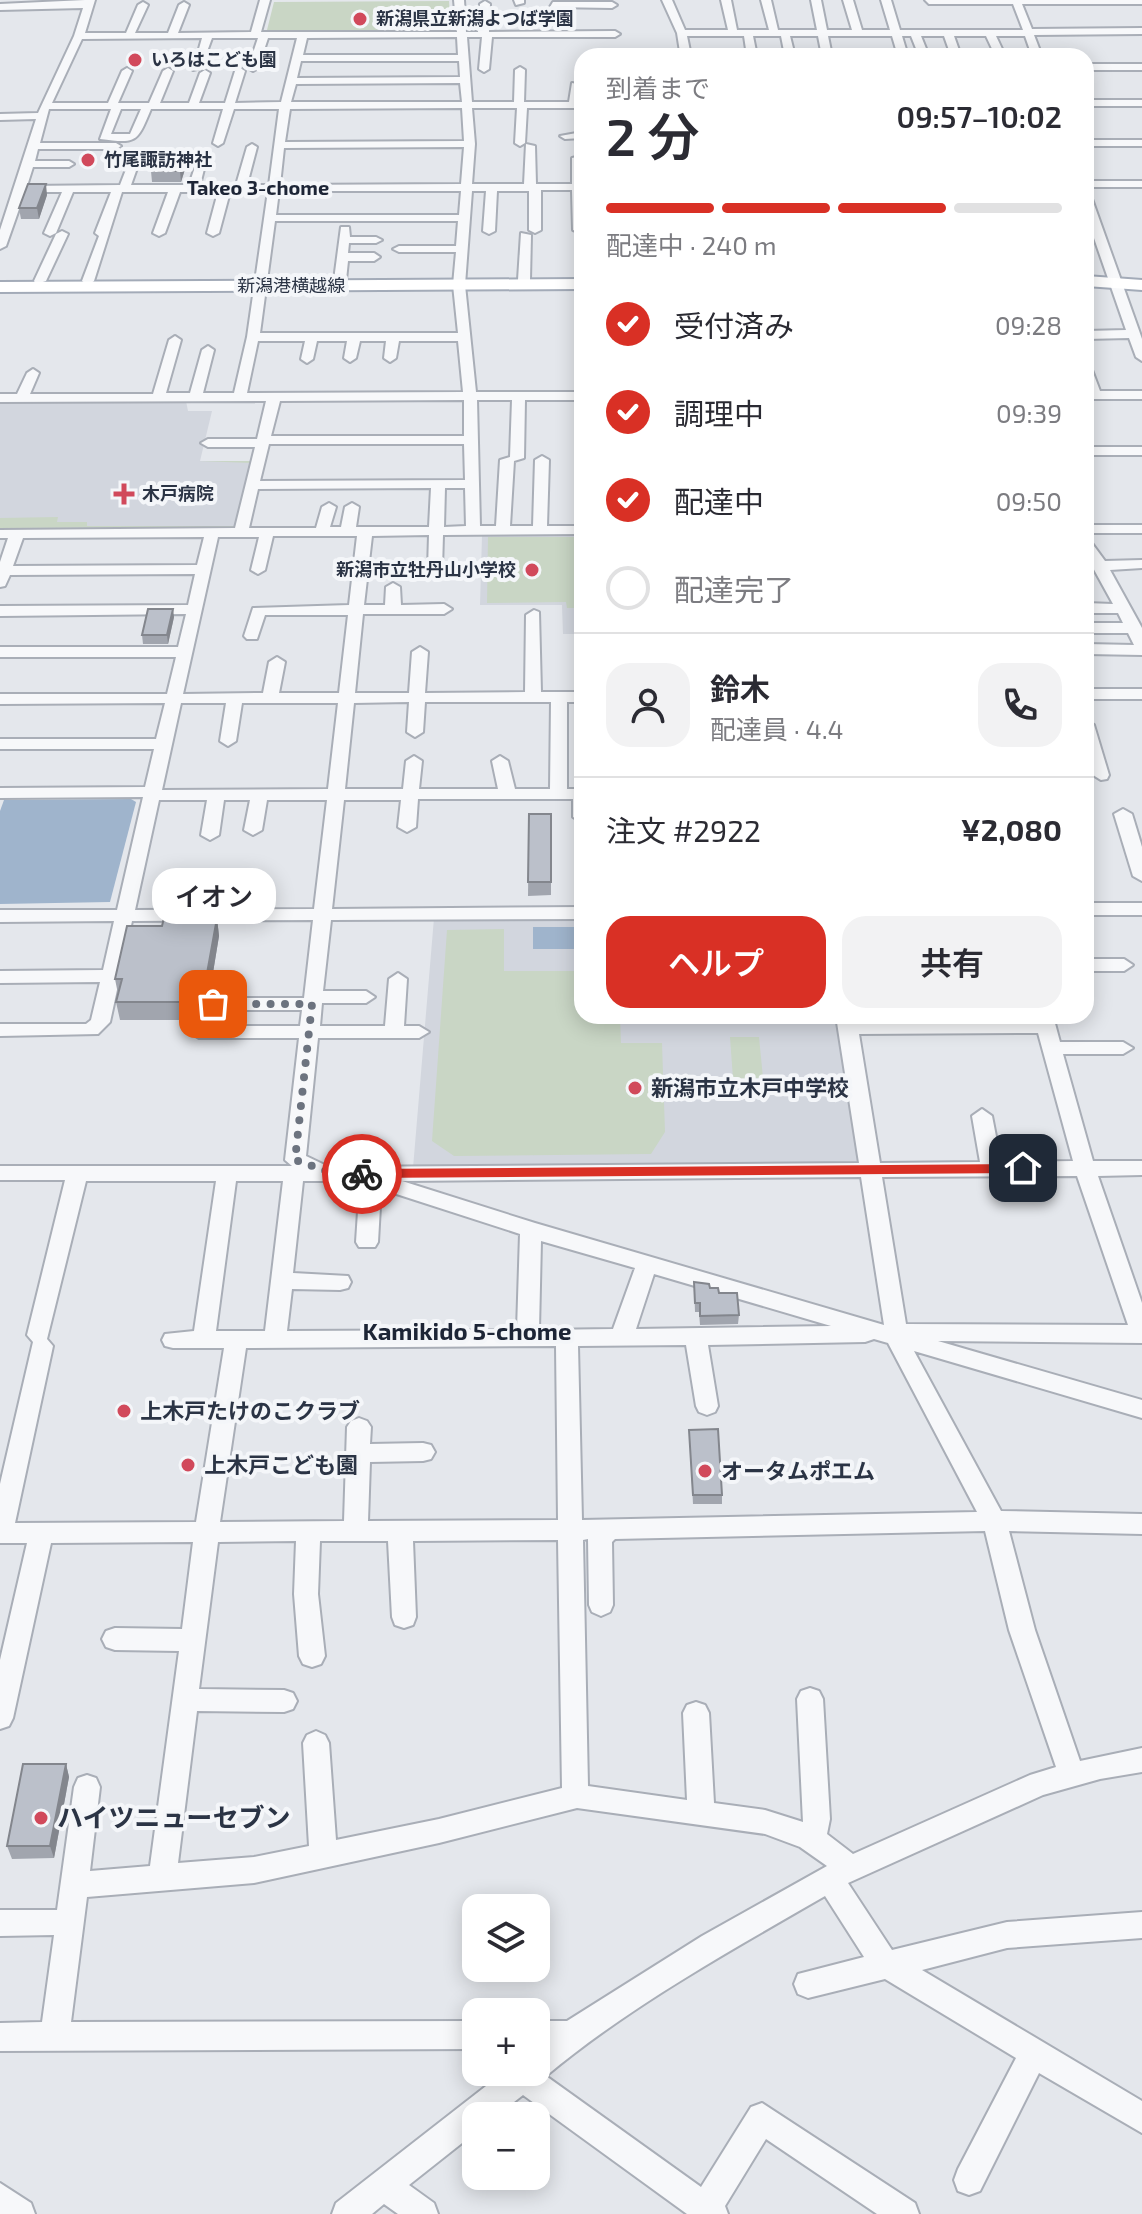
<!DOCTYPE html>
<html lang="ja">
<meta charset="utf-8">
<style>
:root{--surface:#fff;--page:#f2f2f3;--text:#2b2b33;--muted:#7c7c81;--line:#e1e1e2;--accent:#d93025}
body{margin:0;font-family:"Exo 2","Noto Sans JP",sans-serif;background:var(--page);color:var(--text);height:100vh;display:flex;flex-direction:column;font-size:30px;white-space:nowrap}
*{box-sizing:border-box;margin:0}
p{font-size:26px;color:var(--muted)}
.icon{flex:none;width:44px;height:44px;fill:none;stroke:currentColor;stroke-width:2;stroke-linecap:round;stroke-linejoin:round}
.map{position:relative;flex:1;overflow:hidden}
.side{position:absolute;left:574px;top:48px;width:520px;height:976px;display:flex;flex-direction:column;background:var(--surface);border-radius:24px;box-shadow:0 4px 20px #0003}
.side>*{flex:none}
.tools{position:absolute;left:462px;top:1894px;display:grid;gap:16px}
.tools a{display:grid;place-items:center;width:88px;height:88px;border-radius:16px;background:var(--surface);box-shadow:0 4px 20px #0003;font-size:40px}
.pin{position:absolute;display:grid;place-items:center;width:68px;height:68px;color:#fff;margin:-34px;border-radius:16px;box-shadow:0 4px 12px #0006}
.courier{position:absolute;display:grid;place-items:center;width:80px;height:80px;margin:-40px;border:6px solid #d93025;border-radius:50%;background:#fff;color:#222;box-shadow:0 2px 10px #0007}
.bubble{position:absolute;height:56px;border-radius:24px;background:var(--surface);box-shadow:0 4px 20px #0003;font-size:26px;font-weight:600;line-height:56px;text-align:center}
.head em{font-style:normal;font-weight:600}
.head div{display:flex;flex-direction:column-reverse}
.head{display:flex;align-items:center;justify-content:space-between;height:136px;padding:0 32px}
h1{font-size:52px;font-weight:600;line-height:60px}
.bar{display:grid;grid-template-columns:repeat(4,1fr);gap:12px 8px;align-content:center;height:96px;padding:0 32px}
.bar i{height:10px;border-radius:6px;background:var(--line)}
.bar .selected{background:var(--accent)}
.bar p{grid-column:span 4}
.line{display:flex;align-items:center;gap:20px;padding:0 32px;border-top:2px solid var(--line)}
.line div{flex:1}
.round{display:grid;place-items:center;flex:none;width:84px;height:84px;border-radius:24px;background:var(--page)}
ol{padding:0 32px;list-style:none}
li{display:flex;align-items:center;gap:24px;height:88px}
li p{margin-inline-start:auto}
li .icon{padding:8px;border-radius:50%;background:var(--accent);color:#fff;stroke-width:4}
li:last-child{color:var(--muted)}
li i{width:44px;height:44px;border:4px solid var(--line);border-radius:50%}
.button{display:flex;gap:16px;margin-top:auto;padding:16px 32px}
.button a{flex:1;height:92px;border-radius:24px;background:var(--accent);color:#fff;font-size:32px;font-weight:600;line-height:92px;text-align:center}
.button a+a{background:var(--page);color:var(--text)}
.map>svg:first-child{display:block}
.built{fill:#d2d6de}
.green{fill:#c9d6c5}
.water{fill:#9fb4cc}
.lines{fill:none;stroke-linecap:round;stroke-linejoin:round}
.minor-casing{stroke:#a9aeb7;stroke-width:4}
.major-casing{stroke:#a3abb8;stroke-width:4}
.minor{fill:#f7f8fa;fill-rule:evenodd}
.major{fill:#fff;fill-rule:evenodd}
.wall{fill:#a1a5ae}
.shaded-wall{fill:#83868d}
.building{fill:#bbc0ca;stroke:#83868d;stroke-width:2}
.route{fill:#d93025}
.done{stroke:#6c737f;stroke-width:8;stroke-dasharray:0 14.4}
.poi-dot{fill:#d1495b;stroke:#f4f6f9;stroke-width:3}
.labels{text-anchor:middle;stroke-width:8;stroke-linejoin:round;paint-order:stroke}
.far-poi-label{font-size:18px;font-weight:bold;fill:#2b3445;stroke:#f4f6f9;text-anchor:start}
.far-street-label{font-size:18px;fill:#2b3445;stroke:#f4f6f9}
.far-neighbourhood-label{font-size:20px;font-weight:bold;fill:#1d2536;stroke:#f4f6f9}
.poi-label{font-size:22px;font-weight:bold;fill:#2b3445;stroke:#f4f6f9;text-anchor:start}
.neighbourhood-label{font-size:24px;font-weight:bold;fill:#1d2536;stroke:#f4f6f9}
.near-poi-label{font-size:26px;font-weight:bold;fill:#2b3445;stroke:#f4f6f9;text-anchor:start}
</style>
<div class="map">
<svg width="1142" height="2214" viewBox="0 0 1142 2214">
<rect width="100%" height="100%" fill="#e4e7ec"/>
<g class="built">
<polygon points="186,401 188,411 212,411 200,461 256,461 239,527 0,528 0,403"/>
<polygon points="582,535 582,634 563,634 562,605 480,605 482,536"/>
<polygon points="434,918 582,918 582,1016 841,1016 860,1160 856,1164 413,1168"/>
</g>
<g class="green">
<polygon points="449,1 451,32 266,34 274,2"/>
<polygon points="199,461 256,461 239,527 0,528 0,518 58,517 57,522 87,522 87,526 236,526 251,463"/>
<polygon points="488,537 582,537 582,608 567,608 566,602 487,603"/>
<polygon points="504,929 504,971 582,971 582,1016 620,1016 621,1043 662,1043 665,1132 651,1154 454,1156 432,1141 447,930"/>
<polygon points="730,1037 759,1037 763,1078 733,1079"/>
</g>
<g class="water">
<polygon points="131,799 136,802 110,902 0,904 0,811 4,800"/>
<rect x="533" y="927" width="49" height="22"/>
</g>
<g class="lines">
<defs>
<g id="minor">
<path d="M85 0H95L85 33H126L138 5 143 2 148 5 135 33H168L179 5 184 2 189 5 178 33 251 32 260 0H270L261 32H457L454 0H464L466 32H478L480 4 485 1 490 4 489 32 615 31 620 34 615 37H492L489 69 484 72 479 69 482 37H467L472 102H514L515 70 520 67 525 70 524 102H569L572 83 581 85 582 108H527L525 143 520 146 515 143 517 108H472L475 144 472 184H524L526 144 535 146 536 184H572V158L581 156 582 233 573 230 572 190H541V230L535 233 529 230V191H497L495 231 489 234 483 231 486 191H472L465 285 476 392H582V400H525L524 458 514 461 510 526H533L535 460 542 456 549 460 547 526H582V534L443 535 442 569 435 573 428 569 429 535 372 536 364 605H385L386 587 393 583 400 587 401 605 444 604 452 609 444 614H363L355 693H409L412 652 420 647 428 652 425 693 525 692 526 615 534 610 539 612 541 692H582V702H567V789H582V822L573 817V799H418L416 827 407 832 398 827 401 800H344L332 909 582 907V919L331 920 323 991H366L375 997 366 1003H322L320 1026H385L389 979 398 973 407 979 404 1026H419L429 1032 419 1038H318L306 1156 329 1167 859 1163 836 1016H856V1022L1035 1021 1033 1016H1053L1060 1042H1123L1133 1048 1123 1054H1063L1093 1161H1142V1175L1098 1176 1142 1303V1343L938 1341 1142 1400V1418L914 1351 1001 1511 1142 1514V1534L1009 1531 1035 1630 1080 1761 1142 1748V1772L1100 1779 1043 1795 848 1883 892 1950 1007 1922 1142 1912V1938L1007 1948 922 1970 1142 2101V2133L1039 2073 980 2191 969 2195 958 2191 954 2180 958 2169 1016 2058 885 1979 808 1998 798 1994 794 1984 798 1974 864 1957 825 1896C730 1951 631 2005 546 2076L701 2187 751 2107 762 2103 915 2203 919 2214H877L766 2139 725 2206 728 2214H687L523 2095 496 2116H476V2132L409 2185 434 2203 438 2214H398L384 2204 372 2214H332L336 2203 504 2072H536V2021H567L702 1936 827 1866 800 1847 765 1834 577 1808 439 1843 254 1883 87 1897 71 2022 476 2021V2049L0 2051V2023L42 2022 54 1935 0 1936V1910H57L74 1787 78 1778 87 1775 96 1778 100 1787 90 1871 150 1866 179 1651 115 1650 106 1647 102 1639 106 1631 115 1628 182 1629 193 1542 51 1543 13 1718 9 1726 0 1729V1660L27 1543H0V1484L33 1342 27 1335 65 1180H0V1166H292L285 1160 299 1038H199L189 1032 199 1026H300L302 1010H213L204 1004 213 998H304L313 920 132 921 110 1022 98 1034 0 1036V1024H86L91 1020 100 982 0 983V971L103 970 114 921 0 922V910H117L143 797 0 798V788L145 787 154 749H0V739H156L165 703 0 704V694H167L176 657H0V647H178L186 614 0 616V606L188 605 195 574 10 575 5 586 0 587V562L8 538H0V530L235 528 255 447H208L201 443 208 439H257L266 401 0 402V394H17L27 373 33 369 39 373 30 394H153L169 340 175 336 181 340 166 393H190L202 350 208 346 214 350 203 393H234L247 337 268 191 230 192 219 233 213 236 207 233 218 192H180L165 233 159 236 153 233 168 192H122L94 281 88 285 82 281 99 236 95 233 111 192H73L56 233 50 236 44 233 62 192H25L6 246 0 249V230L36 119 0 120V114L38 113 74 36 83 8 0 10V4ZM457 37 458 55H303L307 38ZM202 38 193 70 201 68 212 38H258L248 68 253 71 258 68 268 38H297L281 102 235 103 245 71 240 68 235 71 225 103H199L210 73 205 70 200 73 189 103H160L173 71 168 68 163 71 149 103H118L132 71 127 68 122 71 108 103H52L82 39ZM301 61H459L460 77 297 78ZM460 83 462 102H291L296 84ZM462 108 464 141 285 142 290 109ZM49 109H111L100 139C138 144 137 142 151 109H223L213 143 218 146 223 143 234 109H279L269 185H247L257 147 252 144 247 147 236 185H200L208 153 161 152 156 155 157 157 198 158 189 185H131L142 154 137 151 132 154 120 185 27 186 33 167H69L74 164 69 161H35L38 149H116L121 146 116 143H40ZM121 109H141L130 134H111ZM464 147 461 184 280 185 284 148ZM279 191H461L459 215H276ZM275 221H458L456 246H399L393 249 399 252H456L453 285 458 333H260ZM258 341H305L301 359 307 363 313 359 317 341H347L344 358 350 362 356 358 360 341H386L384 358 390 362 396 358 399 341H458L463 392 247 393ZM464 400V436H271L280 401ZM477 400H512L510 457 500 460 496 526H480ZM269 444H464L465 480 260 481ZM431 488 429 527H356L359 507 352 503 345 507 341 527H330L336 507 329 503 322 507 316 528H249L258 489ZM445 488H465L466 526 444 527ZM273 536H357L349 605 253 608 244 636 247 639H257L265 615H348L339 693H279L285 662 277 657 269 662 263 693 183 694 218 537H259L251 570 258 574 265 570ZM204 537 197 565 13 566 23 538ZM409 702 407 732 415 737 423 732 425 702H551L550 789H515L508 761 500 756 492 761 498 789H419L422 761 414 756 406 761 403 789H345L354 703ZM181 703H226L220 741 228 746 236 741 242 703H338L328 789 162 790ZM159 800H207L201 835 210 840 219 835 224 800H250L244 830 253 835 262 830 267 800H327L314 909 135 910ZM1038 1033 1073 1161 1001 1162 992 1116 982 1109 972 1116 980 1162 880 1163 859 1034ZM1077 1176 1128 1325 906 1324 882 1177ZM861 1177 884 1325 535 1223 402 1181ZM86 1181H216L194 1331 165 1334 162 1340 165 1346 173 1348H224L196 1522 15 1523 53 1346 47 1339ZM236 1181H283L265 1331H216ZM303 1181H360L356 1242 359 1247H375L378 1242 381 1189 520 1234 517 1330 287 1331 292 1289 340 1290 348 1288 351 1282 348 1276 293 1273ZM541 1241 635 1268 613 1329 539 1330ZM654 1274 831 1326 636 1329ZM874 1339 888 1343 977 1512 582 1520 578 1346 686 1345 696 1406 699 1412 707 1415 715 1412 718 1406 708 1345 865 1342ZM556 1346 558 1520 368 1521 370 1462 423 1461 431 1459 435 1452 431 1445 423 1443 370 1444 371 1427 367 1421 359 1418 351 1421 347 1427 344 1521 220 1522 246 1348ZM985 1531 1009 1630 1056 1767 1030 1775 853 1854 827 1834 830 1819 823 1699 819 1691 810 1688 801 1691 797 1699 803 1822 765 1810 714 1803 709 1713 705 1705 696 1702 687 1705 683 1713 687 1800 588 1786 583 1540 588 1539 589 1605 592 1612 601 1616 610 1612 613 1605 612 1542 615 1539ZM558 1540 562 1788 439 1819 336 1840 329 1743 325 1735 316 1731 307 1735 303 1743 309 1846 254 1857 178 1863 197 1711 284 1712 293 1709 297 1701 293 1693 284 1690 199 1689 218 1542 296 1541 294 1594 299 1656 303 1664 312 1667 321 1664 325 1656 318 1594 320 1541H388L392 1617 395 1625 404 1628 413 1625 416 1617 413 1541Z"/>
<polygon points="514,0 524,0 524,3 516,5"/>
<polygon points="662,0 672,0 685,30 728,30 721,0 731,0 737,30 769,30 761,0 771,0 778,30 817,30 811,0 821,0 827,30 852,30 843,0 853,0 862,30 890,30 881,0 891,0 900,30 1023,30 1013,4 929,4 925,0 1142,0 1142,4 1022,4 1032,29 1142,28 1142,34 1034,35 1042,56 1032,56 1025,36 996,36 1004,53 999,56 994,53 986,36 954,36 960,53 955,56 950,53 944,36 921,36 929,56 919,56 911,36 902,36 908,56 898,56 892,36 828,36 832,56 822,56 818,36 790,36 795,56 785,56 781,36 753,36 757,56 747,56 744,36 687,36 691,56 622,56 627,53 680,52 677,33"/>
<polygon points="553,2 612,2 617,5 612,8 550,7"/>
<rect x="1086" y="64" width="56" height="6"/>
<rect x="1086" y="100" width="56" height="6"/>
<polygon points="582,132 582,138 565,139 560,136"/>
<rect x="1086" y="140" width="56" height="6"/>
<rect x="1086" y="181" width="56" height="6"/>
<polygon points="1086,196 1092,199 1142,339 1142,361 1136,357 1129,338 1086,339 1086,331 1126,330 1086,215"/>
<polygon points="341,227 349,227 350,237 376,237 382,240 376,243 349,243 348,253 374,253 380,257 374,261 348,261 346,280 340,284 334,280"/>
<polygon points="62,231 68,234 46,281 36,284 34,281 56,234"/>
<polygon points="521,233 531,235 530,280 524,284 518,280"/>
<polygon points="1086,366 1092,370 1100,391 1142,391 1142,399 1086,399"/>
<rect x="1086" y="447" width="56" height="8"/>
<rect x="1086" y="525" width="56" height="8"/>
<polygon points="1086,541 1091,542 1105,561 1142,560 1142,568 1110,570 1142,628 1142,655 1086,654 1086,644 1134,645 1128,633 1086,633 1086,623 1123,623 1118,613 1086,613 1086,603 1113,604 1086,555"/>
<rect x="1086" y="689" width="56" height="10"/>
<polygon points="1086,720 1094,725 1109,775 1107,779 1101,780 1093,775 1086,753"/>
<polygon points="1123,809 1132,814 1142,847 1142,881 1133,876 1114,814"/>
<rect x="1086" y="903" width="56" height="12"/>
<polygon points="1086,959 1124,959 1133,965 1124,971 1086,971"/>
<polygon points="0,2183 31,2203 35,2214 0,2214"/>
</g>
<g id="major">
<polygon points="1086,276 1142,280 1142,290 1086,286"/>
<polygon points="582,279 582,289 0,292 0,282"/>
</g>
</defs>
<use href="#minor" class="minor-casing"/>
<use href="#major" class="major-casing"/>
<use href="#minor" class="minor"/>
<use href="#major" class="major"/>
</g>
<g class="wall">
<polygon points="185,156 186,166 181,182 152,182 151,171"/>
<polygon points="47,195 39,219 21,219 19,208"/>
<polygon points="174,617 168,644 143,644 142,635"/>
<polygon points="529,814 551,814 551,895 528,896"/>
<polygon points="217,918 219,936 209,997 205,1000 206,1009 204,1020 120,1020 116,1002 118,994 115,979 162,926"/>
<polygon points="694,1282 710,1288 719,1293 739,1315 738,1324 700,1325 699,1312 695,1312"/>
<polygon points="689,1430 722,1495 722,1504 693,1504"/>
<polygon points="66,1764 69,1777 54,1858 12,1859 7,1846"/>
</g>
<g class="shaded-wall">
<polygon points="185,156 186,166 181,182 180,171"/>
<polygon points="46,184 47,195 39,219 37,208"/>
<polygon points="173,609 174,617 168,644 167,635"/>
<polygon points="217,918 219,936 209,997 205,1000 206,1009 204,1020 198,985"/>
<polygon points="66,1764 69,1777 54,1858 50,1846"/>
</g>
<g class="building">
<polygon points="156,156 185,156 180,171 151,171"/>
<polygon points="28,184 46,184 37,208 19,208"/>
<polygon points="148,609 173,609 167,635 142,635"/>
<polygon points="529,814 551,814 551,882 528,882"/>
<polygon points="164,918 217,918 206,979 198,985 204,991 202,1002 116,1002 122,979 115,979 127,926 162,926"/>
<polygon points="694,1282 709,1284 710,1288 718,1288 719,1293 737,1293 739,1315 700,1316 700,1303 695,1303"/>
<polygon points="718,1429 722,1495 693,1495 689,1430"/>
<polygon points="23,1764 66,1764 50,1846 7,1846"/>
</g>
<polygon class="route" points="1023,1164 1029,1168 1023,1173 362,1178 355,1174 362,1169"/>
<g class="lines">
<polyline class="done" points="213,1004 312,1004 295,1160 332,1173 362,1174"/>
</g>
<g class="poi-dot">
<circle cx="360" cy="19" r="8"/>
<circle cx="135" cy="60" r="8"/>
<circle cx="88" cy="160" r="8"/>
<path d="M120 482h8v8h8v8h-8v8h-8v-8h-8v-8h8z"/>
<circle cx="532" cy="570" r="8"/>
<circle cx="635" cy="1088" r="8"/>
<circle cx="124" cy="1411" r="8"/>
<circle cx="188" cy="1465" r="8"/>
<circle cx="705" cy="1471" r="8"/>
<circle cx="41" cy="1818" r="8"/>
</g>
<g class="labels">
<g class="far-poi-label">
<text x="376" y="25">新潟県立新潟よつば学園</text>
<text x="151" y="66">いろはこども園</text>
<text x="104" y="166">竹尾諏訪神社</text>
<text x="142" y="500">木戸病院</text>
<text x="516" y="576" text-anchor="end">新潟市立牡丹山小学校</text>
</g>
<g class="far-street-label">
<text x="291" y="292">新潟港横越線</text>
</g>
<g class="far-neighbourhood-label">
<text x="258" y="195">Takeo 3-chome</text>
</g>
<g class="poi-label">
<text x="651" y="1096">新潟市立木戸中学校</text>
<text x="140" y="1419">上木戸たけのこクラブ</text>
<text x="204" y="1473">上木戸こども園</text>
<text x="721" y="1479">オータムポエム</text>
</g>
<g class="neighbourhood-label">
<text x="467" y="1340">Kamikido 5-chome</text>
</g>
<g class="near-poi-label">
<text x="57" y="1827">ハイツニューセブン</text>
</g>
</g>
</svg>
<div class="tools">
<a><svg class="icon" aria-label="layers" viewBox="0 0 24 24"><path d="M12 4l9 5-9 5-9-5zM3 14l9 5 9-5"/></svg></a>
<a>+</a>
<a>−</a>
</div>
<div class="pin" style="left:213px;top:1004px;background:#ea580c"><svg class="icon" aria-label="bag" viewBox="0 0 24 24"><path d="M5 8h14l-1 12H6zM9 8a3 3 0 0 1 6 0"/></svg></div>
<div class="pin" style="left:1023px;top:1168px;background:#1f2937"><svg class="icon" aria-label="home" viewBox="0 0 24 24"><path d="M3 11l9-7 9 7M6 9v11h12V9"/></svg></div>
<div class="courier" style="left:362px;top:1174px"><svg class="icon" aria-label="bike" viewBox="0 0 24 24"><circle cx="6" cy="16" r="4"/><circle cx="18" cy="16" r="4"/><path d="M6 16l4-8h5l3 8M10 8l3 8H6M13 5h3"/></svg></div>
<div class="bubble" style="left:152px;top:868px;width:124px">イオン</div>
<section class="side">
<div class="head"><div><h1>2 分</h1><p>到着まで</p></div><em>09:57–10:02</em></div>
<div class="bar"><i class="selected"></i><i class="selected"></i><i class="selected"></i><i></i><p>配達中 · 240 m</p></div>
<ol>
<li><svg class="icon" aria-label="check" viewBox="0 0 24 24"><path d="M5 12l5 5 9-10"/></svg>受付済み<p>09:28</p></li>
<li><svg class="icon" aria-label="check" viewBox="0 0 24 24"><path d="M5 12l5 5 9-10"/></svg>調理中<p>09:39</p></li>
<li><svg class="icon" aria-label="check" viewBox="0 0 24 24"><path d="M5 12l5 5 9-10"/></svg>配達中<p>09:50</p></li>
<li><i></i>配達完了</li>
</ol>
<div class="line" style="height:144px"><a class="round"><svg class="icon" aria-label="person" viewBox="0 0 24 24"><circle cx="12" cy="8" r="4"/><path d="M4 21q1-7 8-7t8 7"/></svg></a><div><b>鈴木</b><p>配達員 · 4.4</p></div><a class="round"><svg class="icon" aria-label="phone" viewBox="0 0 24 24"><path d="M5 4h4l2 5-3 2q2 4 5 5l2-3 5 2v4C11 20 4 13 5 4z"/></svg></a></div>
<div class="line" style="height:104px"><div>注文 #2922</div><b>¥2,080</b></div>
<div class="button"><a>ヘルプ</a><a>共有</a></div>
</section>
</div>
